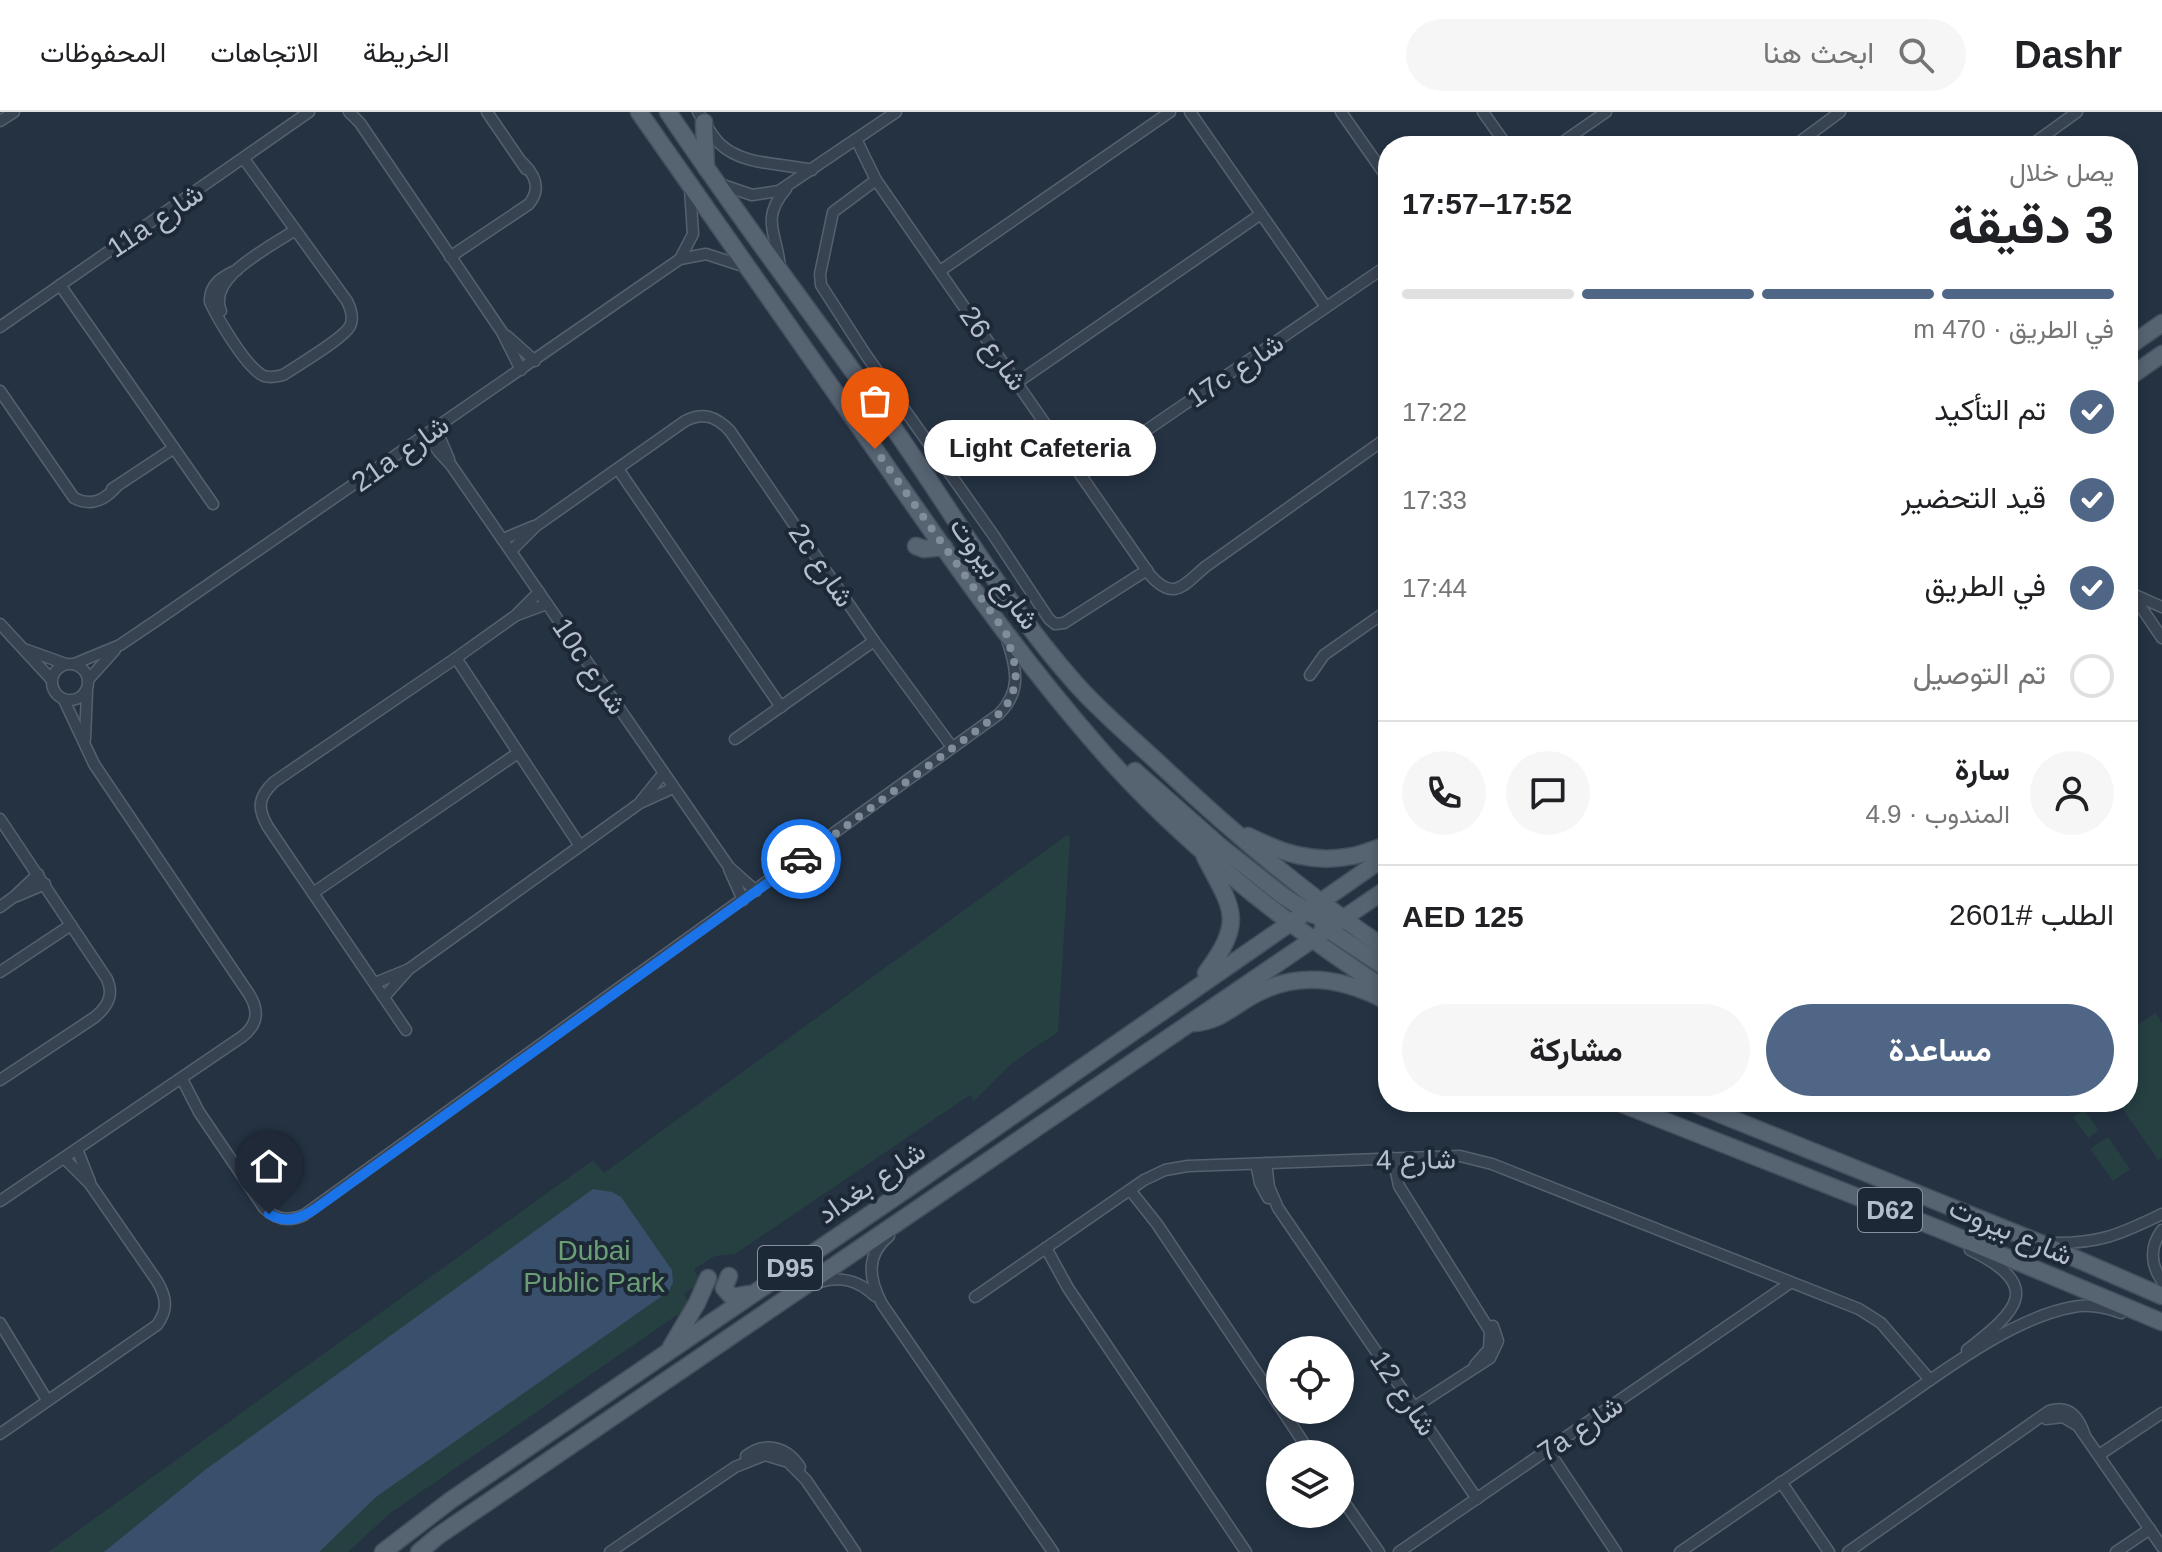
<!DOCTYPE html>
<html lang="ar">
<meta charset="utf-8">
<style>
:root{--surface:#fff;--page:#f6f6f6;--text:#202124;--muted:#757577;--line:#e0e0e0;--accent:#4f6686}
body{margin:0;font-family:Helvetica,Vazirmatn,sans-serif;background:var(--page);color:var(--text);direction:rtl;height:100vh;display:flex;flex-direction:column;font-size:30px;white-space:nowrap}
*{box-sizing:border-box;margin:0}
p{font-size:26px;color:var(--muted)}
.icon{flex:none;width:44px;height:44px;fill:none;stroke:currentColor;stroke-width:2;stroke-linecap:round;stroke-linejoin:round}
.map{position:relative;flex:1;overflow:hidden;direction:ltr}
.details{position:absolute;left:1378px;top:24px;width:760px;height:976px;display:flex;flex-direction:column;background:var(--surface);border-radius:32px;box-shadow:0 4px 12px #0003;direction:rtl}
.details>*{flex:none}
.fabs{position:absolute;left:1266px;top:1224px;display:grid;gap:16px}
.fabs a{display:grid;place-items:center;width:88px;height:88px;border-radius:50%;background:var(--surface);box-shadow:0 4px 12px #0003;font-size:40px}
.pin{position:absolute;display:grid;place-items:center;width:68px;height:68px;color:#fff;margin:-82px -34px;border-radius:50% 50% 50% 0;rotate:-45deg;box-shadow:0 0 8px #0007}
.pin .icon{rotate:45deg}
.courier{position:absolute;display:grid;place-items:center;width:80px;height:80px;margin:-40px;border:6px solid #1a73e8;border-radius:50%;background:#fff;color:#222;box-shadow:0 2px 10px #0007}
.bubble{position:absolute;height:56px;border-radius:28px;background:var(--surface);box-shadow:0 4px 12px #0003;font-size:26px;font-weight:700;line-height:56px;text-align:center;direction:rtl}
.overview em{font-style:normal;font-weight:700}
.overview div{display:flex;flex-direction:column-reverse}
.overview{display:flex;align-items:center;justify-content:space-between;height:136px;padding:0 24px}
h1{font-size:52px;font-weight:700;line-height:60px}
.bar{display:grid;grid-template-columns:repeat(4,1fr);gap:12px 8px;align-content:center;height:96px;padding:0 24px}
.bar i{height:10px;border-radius:6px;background:var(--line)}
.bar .active{background:var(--accent)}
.bar p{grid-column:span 4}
.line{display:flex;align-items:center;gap:20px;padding:0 24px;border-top:2px solid var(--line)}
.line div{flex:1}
.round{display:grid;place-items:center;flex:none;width:84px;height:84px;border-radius:42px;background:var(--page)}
ol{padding:0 24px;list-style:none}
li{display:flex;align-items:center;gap:24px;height:88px}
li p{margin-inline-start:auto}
li .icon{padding:8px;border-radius:50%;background:var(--accent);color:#fff;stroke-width:4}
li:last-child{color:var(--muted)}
li i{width:44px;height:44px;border:4px solid var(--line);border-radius:50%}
.button{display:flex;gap:16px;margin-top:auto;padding:16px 24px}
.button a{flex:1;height:92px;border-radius:48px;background:var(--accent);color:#fff;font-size:32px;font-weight:700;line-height:92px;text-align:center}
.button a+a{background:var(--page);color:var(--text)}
header{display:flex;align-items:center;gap:48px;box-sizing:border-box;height:112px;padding:0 40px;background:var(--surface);border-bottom:2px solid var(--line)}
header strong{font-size:38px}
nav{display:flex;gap:44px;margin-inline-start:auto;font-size:28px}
.search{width:560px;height:72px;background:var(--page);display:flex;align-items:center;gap:20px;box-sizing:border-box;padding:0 28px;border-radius:44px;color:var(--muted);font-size:30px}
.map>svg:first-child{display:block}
.green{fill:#264042}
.water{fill:#38506b}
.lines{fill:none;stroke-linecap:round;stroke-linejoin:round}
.minor-casing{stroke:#56616f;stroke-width:13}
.primary-casing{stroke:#454f5d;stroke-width:19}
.minor{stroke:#384351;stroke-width:10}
.primary{stroke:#566371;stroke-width:16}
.done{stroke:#828d9c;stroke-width:8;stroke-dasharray:0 14.4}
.route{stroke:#1a73e8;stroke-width:10}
.labels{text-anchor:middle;stroke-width:8;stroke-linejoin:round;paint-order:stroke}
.shield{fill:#1d2836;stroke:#87919f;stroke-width:2}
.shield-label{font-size:26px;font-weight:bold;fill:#b5becc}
.street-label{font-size:28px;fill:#b5becc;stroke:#1d2836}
.park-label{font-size:28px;fill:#6b9e74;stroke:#1d2836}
</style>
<header>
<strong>Dashr</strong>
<div class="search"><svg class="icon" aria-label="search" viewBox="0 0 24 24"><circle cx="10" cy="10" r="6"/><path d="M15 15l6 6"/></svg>ابحث هنا</div>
<nav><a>الخريطة</a><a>الاتجاهات</a><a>المحفوظات</a></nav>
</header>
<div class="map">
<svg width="2162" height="1440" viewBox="0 0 2162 1440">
<rect width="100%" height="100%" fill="#243242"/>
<g class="green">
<polygon points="1067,723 1070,726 1058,920 1012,951 974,989 970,983 735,1142 715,1144 694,1157 701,1170 684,1182 690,1194 389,1402 348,1440 48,1440 593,1048 604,1061"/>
<polygon points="2155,901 2162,911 2162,1046 2158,1048 2118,990 2128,990 2128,920"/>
<polygon points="2084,998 2099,1018 2088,1026 2073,1005"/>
<polygon points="2108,1025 2130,1057 2113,1069 2090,1037"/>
</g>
<polygon class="water" points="593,1077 612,1080 621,1085 672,1158 673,1170 669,1179 376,1385 319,1440 104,1440 205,1358"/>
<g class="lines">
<defs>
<g id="minor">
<polyline points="349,0 360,11 502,220 521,258"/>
<polyline points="487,0 526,57"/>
<path d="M698 0C705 11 711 23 720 32 743 54 783 51 812 58"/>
<polyline points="1190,0 1326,195"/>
<polyline points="1341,0 1388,67"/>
<polyline points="1483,0 1507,34"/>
<polyline points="0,9 14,0"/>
<path d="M856 27 876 68 1150 463C1174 490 1184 473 1205 455L1388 325"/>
<polyline points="1557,34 1606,0"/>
<polyline points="1794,34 1840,0"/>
<polyline points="2030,34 2077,0"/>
<polyline points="876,68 833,100 820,162 821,173 866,243 994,424 1049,507 1055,512 1064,511 1147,458"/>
<polyline points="717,71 752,83 779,79 896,0"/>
<path d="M450 145 529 92C541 77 536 64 523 51"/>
<polyline points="680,147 693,122 690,77"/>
<path d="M780 156C778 123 759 108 786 77"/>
<path d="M237 158C223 164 209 172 210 190 218 207 247 257 264 264 271 266 276 265 283 263 297 254 344 226 350 214 354 206 351 197 347 189L244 47"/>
<polyline points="940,159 1170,0"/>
<polyline points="60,173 213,392"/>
<path d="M221 199C206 165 271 135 295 118"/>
<polyline points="0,215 309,0"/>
<polyline points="507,224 535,249"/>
<polyline points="1018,270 1261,102"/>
<path d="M0 279 74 386C92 395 105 388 117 374"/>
<polyline points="436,317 449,347"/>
<polyline points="427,323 439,340 451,353 729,755 756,779"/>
<polyline points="618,357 781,595"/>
<polyline points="1081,363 1388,153"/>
<polyline points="112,377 174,336"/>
<polyline points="503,427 534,414"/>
<path d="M511 439 536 414 685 309C703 300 716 304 730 319L874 529 952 635"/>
<polyline points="2128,476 2162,526"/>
<polyline points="2135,483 2162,495"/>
<polyline points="517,503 547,492"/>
<polyline points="0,512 51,567"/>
<polyline points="27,538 66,552"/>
<polyline points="456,546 580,734"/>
<circle cx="70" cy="570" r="18"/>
<polyline points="74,552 120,533 160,506 680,147 706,142 743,154"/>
<polyline points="1310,563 1324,543 1388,498"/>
<polyline points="88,568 115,538"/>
<polyline points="85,627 87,579"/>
<polyline points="735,627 874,529"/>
<polyline points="641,689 663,662"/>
<path d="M0 707 107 867C114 883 108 894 95 905L0 968"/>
<polyline points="729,757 743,788"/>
<polyline points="313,781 518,641"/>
<polyline points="17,784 45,772"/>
<polyline points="0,795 15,784 38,762"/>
<polyline points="0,860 71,813"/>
<polyline points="375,871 407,858"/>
<polyline points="384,885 409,857 640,691 673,676"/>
<path d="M406 918 268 715C257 696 258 685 274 670L456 546 515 504 539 480"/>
<path d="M182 967 199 1000 264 1096C276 1108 289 1110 304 1103L999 602C1021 580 1017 558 1008 531"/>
<polyline points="77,1037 90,1070"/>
<polyline points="1393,1046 1399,1074 1490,1219 1489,1237 1475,1253"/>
<polyline points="1266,1051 1269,1075 1278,1096 1477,1387"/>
<polyline points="1256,1052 1260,1071 1268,1086"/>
<polyline points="1130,1078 1157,1112 1280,1295"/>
<path d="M0 1089 243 924C258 912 259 898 249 882L94 652 64 588"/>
<path d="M2162 1118C2150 1134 2150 1152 2162 1169"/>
<path d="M889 1124C865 1144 869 1167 882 1192L1053 1440"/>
<path d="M2050 1131C2098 1132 2119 1123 2162 1102"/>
<polyline points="1046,1136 1068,1176 1246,1440"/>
<path d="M817 1171C840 1163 858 1168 875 1184"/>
<polyline points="975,1185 1144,1068 1165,1058 1188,1054 1460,1044 1492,1052 1859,1197 1881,1211 1930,1268"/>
<polyline points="0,1211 47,1288"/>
<path d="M1967 1238C2017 1199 2045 1174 1970 1138"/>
<polyline points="1413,1296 1490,1246 1498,1229 1493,1214"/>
<polyline points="1282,1298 1311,1342"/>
<polyline points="2046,1307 2063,1305 2078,1314 2162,1435"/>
<path d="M0 1322 157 1213C168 1198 167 1186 157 1169L90 1072 64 1046"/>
<polyline points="1548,1338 1616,1440"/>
<polyline points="2099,1343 2162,1301"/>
<path d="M746 1344C766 1329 787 1335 800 1355"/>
<polyline points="1781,1370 1829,1440"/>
<polyline points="1340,1384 1379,1440"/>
<polyline points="610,1440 735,1355 765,1343 788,1350 806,1368 855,1440"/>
<polyline points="1399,1440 1790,1171"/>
<path d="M1680 1440C1749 1393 1818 1345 1887 1298 1938 1263 2011 1206 2073 1195 2089 1192 2105 1195 2121 1201"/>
<path d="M1848 1440 2049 1299C2068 1293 2078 1304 2084 1321"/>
<polyline points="2116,1440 2150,1417"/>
</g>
<g id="primary">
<path d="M639 0C712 105 785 209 858 313 933 421 1007 530 1093 629 1174 724 1283 811 1388 879"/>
<path d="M668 0C736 102 811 200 883 301 947 390 1002 489 1076 572 1102 601 1134 628 1163 655 1234 722 1307 784 1388 838"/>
<polyline points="704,10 706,56"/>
<polyline points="2128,235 2162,211"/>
<polyline points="2128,266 2162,242"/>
<polyline points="916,434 924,437 944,435"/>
<polyline points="1135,659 1221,735 1282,783 1311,802 1323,806 1343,807"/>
<path d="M1248 724C1282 741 1314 752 1352 744 1364 742 1376 736 1388 733"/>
<path d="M1205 745C1233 798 1245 808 1206 861"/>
<polyline points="1323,814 1388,857"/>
<path d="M1194 911C1217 910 1231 896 1250 885 1296 858 1343 865 1388 890"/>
<polyline points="1617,990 1939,1117 2162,1210"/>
<polyline points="1690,990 2040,1131 2162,1184"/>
<polyline points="729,1164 724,1176 732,1185 749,1182"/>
<polyline points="671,1235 697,1191 708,1166"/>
<polyline points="383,1440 451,1388 910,1075 1388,743"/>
<polyline points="419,1440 438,1424 1388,776"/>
</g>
</defs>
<use href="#minor" class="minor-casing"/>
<use href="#primary" class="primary-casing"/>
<use href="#minor" class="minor"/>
<use href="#primary" class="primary"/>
</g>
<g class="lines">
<polyline class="done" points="801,747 999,602 1011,587 1016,568 1014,549 1006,521 875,337"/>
<path class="route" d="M269 1102C286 1112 300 1107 315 1097L801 747"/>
</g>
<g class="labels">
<g class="shield">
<rect x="1858" y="1076" width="64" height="44" rx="6"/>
<rect x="758" y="1134" width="64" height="44" rx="6"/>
</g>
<g class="shield-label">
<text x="1890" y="1107">D62</text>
<text x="790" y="1165">D95</text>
</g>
<g class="street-label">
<text transform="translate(155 108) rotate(-34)" y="10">11a شارع</text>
<text transform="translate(994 236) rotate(55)" y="10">شارع 26</text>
<text transform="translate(1235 258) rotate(-34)" y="10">17c شارع</text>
<text transform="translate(400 341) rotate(-35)" y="10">21a شارع</text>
<text transform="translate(822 453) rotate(56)" y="10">2c شارع</text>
<text transform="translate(995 461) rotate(54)" y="10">شارع بيروت</text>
<text transform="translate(590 554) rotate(56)" y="10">10c شارع</text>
<text transform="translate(1416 1047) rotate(-1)" y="10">شارع 4</text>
<text transform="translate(871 1070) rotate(-34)" y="10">شارع بغداد</text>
<text transform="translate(2011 1119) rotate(23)" y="10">شارع بيروت</text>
<text transform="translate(1404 1281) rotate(56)" y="10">شارع 12</text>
<text transform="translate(1580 1316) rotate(-34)" y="10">7a شارع</text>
</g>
<g class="park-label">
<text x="594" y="1148">Dubai<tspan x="594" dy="32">Public Park</tspan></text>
</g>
</g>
</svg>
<div class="fabs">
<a><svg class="icon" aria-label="locate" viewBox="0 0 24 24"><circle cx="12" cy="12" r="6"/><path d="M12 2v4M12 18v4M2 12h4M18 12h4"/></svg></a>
<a><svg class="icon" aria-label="layers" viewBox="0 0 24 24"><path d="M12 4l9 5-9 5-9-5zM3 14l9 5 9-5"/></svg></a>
</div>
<div class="pin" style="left:875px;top:337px;background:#ea580c"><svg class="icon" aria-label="bag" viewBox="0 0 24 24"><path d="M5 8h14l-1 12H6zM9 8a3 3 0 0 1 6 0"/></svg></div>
<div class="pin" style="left:269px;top:1102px;background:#1f2937"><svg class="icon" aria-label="home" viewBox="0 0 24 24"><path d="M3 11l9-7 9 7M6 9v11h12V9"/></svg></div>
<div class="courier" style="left:801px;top:747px"><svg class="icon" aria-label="car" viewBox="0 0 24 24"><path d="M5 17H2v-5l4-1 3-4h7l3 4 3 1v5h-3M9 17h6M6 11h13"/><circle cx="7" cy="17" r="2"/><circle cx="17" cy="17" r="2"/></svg></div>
<div class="bubble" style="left:924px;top:308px;width:232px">Light Cafeteria</div>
<section class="details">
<div class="overview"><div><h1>3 دقيقة</h1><p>يصل خلال</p></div><em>17:52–17:57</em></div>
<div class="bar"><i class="active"></i><i class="active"></i><i class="active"></i><i></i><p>في الطريق · 470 m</p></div>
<ol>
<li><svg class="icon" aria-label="check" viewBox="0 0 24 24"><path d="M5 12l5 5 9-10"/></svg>تم التأكيد<p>17:22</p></li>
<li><svg class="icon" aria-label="check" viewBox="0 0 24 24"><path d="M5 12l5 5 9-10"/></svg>قيد التحضير<p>17:33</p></li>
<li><svg class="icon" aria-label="check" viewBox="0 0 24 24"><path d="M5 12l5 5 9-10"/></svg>في الطريق<p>17:44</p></li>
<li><i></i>تم التوصيل</li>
</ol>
<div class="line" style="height:144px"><a class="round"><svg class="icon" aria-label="person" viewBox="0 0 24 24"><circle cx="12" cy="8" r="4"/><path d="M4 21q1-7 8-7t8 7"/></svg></a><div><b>سارة</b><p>المندوب · 4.9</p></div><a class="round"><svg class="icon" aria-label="chat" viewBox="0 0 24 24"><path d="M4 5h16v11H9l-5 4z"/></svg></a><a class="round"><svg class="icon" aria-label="phone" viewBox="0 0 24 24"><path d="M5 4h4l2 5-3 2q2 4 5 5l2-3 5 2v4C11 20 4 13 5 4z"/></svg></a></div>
<div class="line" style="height:104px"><div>الطلب #2601</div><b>AED 125</b></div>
<div class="button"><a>مساعدة</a><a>مشاركة</a></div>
</section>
</div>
